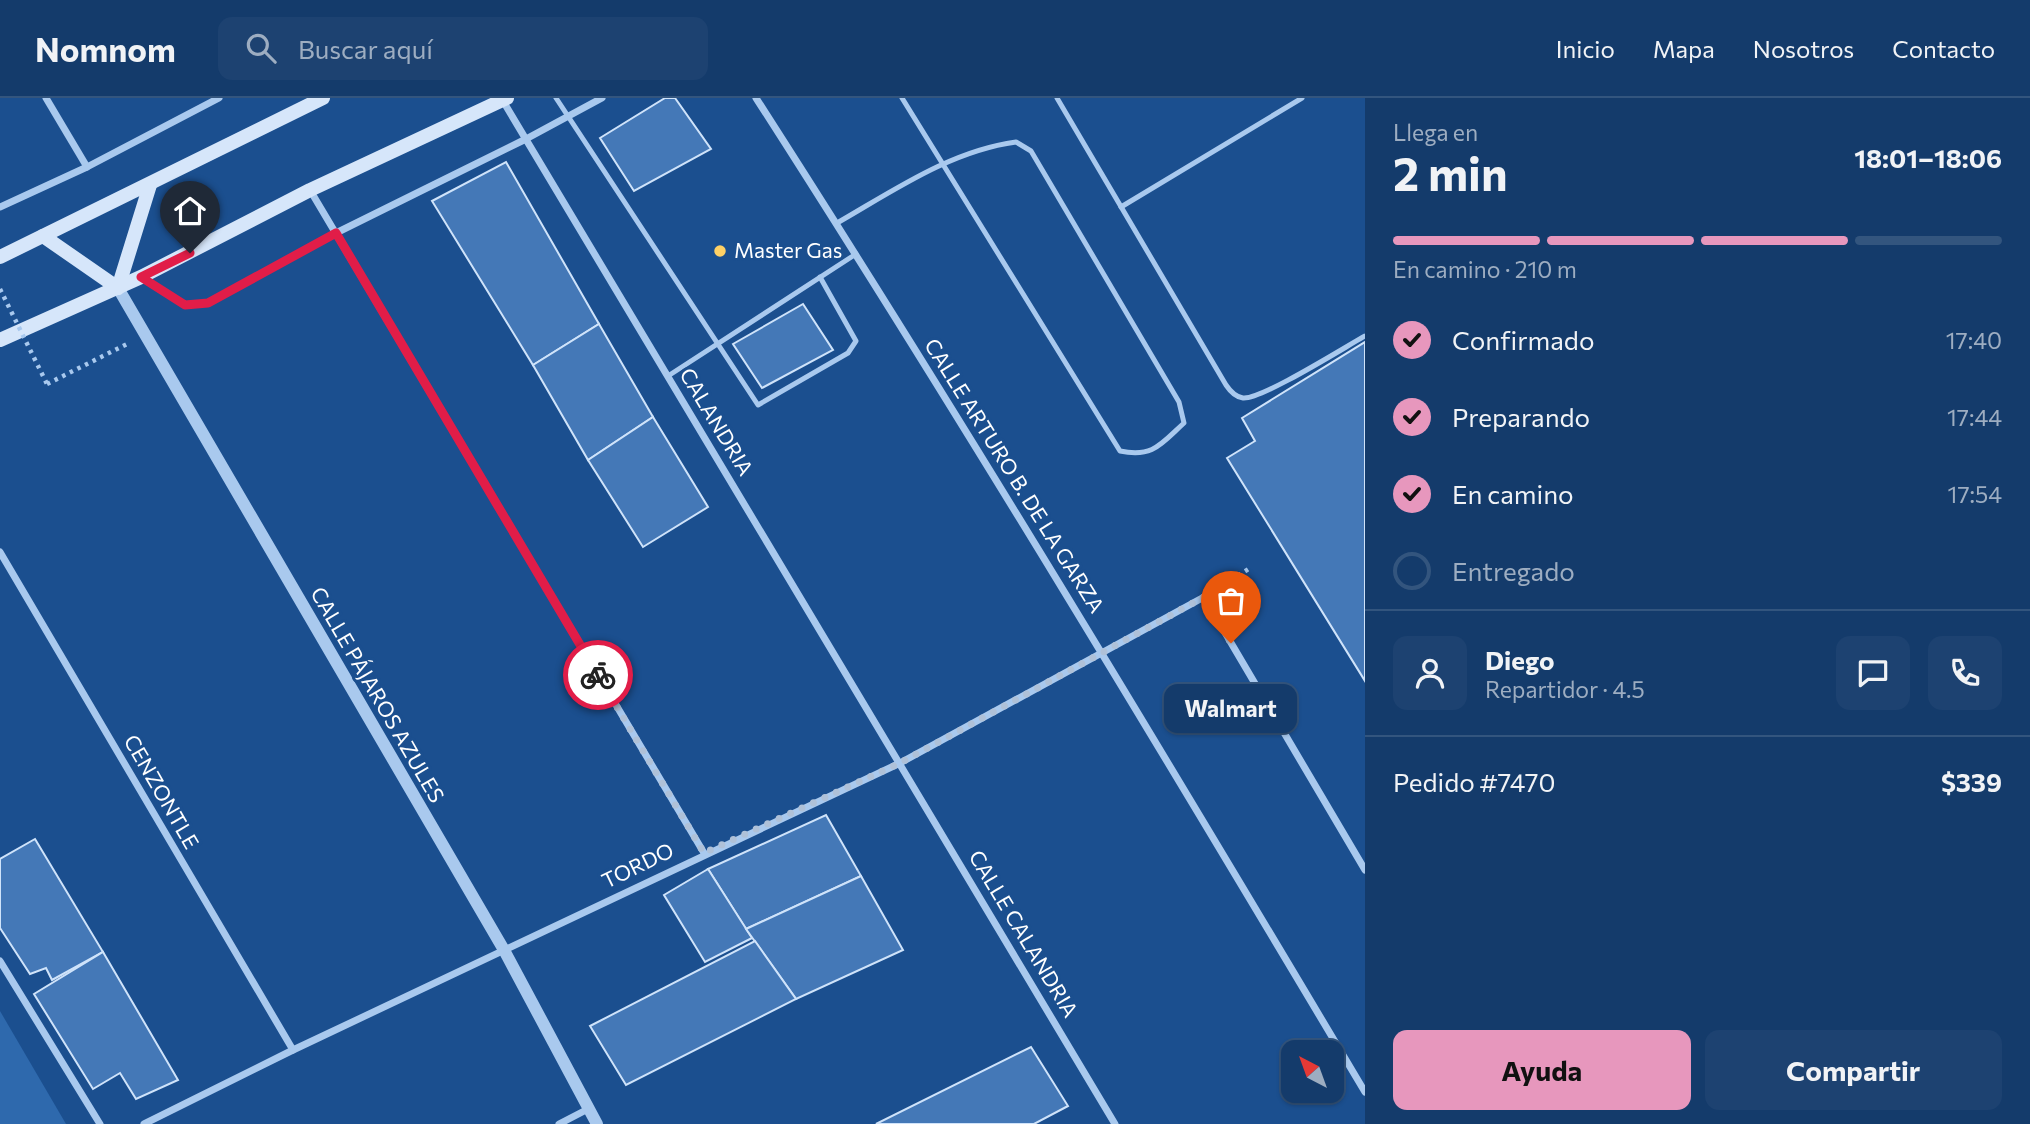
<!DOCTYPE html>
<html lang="es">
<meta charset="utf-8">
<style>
:root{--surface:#143b6b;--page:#1d4271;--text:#f1f3f6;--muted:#9dadc1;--line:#33557e;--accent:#e797bd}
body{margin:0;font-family:Commissioner,sans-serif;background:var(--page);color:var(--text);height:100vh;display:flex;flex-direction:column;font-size:26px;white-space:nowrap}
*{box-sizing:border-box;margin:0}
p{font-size:23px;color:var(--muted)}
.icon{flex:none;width:38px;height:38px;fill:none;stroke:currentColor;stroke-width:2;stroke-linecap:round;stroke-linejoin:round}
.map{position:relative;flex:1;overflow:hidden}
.details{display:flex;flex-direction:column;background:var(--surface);width:665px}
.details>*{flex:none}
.needle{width:46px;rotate:319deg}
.tools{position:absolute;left:1281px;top:942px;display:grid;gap:14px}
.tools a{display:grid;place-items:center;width:63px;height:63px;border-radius:14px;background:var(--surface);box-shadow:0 2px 5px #0004,0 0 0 2px var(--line);font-size:35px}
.pin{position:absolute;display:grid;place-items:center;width:60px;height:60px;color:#fff;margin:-72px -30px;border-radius:50% 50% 50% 0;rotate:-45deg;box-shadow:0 0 7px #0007}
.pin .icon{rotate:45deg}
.courier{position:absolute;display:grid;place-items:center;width:70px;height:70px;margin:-35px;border:5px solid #e11d48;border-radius:50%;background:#fff;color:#222;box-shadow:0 2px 9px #0007}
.bubble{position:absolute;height:49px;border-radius:14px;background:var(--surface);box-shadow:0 2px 5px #0004,0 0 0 2px var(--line);font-size:23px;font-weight:700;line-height:49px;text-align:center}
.summary em{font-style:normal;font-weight:700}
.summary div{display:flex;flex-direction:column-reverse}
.summary{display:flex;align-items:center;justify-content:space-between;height:119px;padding:0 28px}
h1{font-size:46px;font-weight:700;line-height:52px}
.bar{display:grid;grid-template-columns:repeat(4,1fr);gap:10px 7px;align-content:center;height:84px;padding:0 28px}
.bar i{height:9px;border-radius:5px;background:var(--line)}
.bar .current{background:var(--accent)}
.bar p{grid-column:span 4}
.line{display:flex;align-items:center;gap:18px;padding:0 28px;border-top:2px solid var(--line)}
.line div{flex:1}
.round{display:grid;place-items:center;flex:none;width:74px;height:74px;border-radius:14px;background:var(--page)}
ol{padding:0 28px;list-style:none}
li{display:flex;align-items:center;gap:21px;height:77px}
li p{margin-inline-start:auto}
li .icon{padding:7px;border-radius:50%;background:var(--accent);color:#111;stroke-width:4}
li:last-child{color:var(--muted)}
li i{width:38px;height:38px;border:4px solid var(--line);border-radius:50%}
.action{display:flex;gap:14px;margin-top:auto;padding:14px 28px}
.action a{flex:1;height:80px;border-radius:14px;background:var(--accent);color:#111;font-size:28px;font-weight:700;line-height:80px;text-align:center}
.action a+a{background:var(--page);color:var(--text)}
header{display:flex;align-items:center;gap:42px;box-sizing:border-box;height:98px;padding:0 35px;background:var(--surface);border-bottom:2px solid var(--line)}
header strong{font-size:33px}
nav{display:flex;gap:38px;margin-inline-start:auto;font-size:24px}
.search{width:490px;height:63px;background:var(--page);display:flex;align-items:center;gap:18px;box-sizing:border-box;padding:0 24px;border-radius:14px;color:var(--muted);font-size:26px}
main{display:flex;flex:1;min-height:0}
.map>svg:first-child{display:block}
.green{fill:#2e69ad}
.building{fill:#4478b7;stroke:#cfe3fa;stroke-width:2}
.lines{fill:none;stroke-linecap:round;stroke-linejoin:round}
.path{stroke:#a9c9ee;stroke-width:4.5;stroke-dasharray:3.5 5;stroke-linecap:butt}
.service{stroke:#a9c9ee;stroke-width:5}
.minor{stroke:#a9c9ee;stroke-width:7}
.tertiary{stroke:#a9c9ee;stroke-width:12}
.secondary{stroke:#d6e6fa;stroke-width:14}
.path-bridge{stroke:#a9c9ee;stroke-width:4.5;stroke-dasharray:3.5 5;stroke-linecap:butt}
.done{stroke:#afc1d8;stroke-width:7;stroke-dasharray:0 12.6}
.route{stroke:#e11d48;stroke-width:9}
.poi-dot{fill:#ffd166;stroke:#1b4f8f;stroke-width:2.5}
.labels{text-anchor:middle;stroke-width:6;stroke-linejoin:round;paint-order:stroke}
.poi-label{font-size:21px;fill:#fff;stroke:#1b4f8f;text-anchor:start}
.street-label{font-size:21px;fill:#fff;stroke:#1b4f8f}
</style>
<header>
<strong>Nomnom</strong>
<div class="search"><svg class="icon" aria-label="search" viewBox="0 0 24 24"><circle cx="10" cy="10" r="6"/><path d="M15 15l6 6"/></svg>Buscar aquí</div>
<nav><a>Inicio</a><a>Mapa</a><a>Nosotros</a><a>Contacto</a></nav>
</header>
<main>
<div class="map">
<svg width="1365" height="1026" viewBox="0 0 1365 1026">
<rect width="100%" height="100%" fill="#1b4f8f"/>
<polygon class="green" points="0,913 66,1026 0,1026"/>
<g class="building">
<polygon points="665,0 675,0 711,51 634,93 600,40"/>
<polygon points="506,64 599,226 533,267 432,103"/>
<polygon points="803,206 833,252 762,290 733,246"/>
<polygon points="599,226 653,319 588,362 533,267"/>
<polygon points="1365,244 1365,583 1227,360 1255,343 1242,320"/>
<polygon points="653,319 708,409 643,449 588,362"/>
<polygon points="826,717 861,778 746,831 708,771"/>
<polygon points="35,741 103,854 52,882 46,870 30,876 0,830 0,761"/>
<polygon points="708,771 752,840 705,864 664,797"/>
<polygon points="861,778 903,852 796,901 746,831"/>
<polygon points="755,843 796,901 626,987 590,928"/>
<polygon points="103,854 178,982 136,1001 120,975 93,991 34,896"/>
<polygon points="1031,949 1068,1008 1034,1026 876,1026"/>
</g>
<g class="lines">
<g class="path">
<polyline points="47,286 129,245"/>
<polyline points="1216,491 1252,469"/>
</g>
<g class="service">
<polyline points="556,0 758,307 848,255 856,243 820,179"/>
<path d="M1057 0 1226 287C1230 293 1235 299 1243 300 1261 302 1345 249 1365 238"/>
<polyline points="1121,109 1302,0"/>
<path d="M837 125C893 93 950 53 1016 44L1031 53 1179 304 1184 325C1161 346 1153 360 1120 353L902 0"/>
<polyline points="668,278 856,156"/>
</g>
<g class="minor">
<polyline points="46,0 87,69"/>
<path d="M756 0C966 327 1166 660 1365 994"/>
<polyline points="503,3 1115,1026"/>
<polyline points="310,92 704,755"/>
<polyline points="0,109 87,69 219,0"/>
<polyline points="142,180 185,207 208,205 336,135 526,41 602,0"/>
<polyline points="0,454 293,952"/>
<polyline points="0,863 100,1026"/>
<polyline points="144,1026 293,952 900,665 1204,499 1365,772"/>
<polyline points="559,1026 588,1011"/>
</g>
<polyline class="tertiary" points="118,190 504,852 597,1026"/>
<g class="secondary">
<polyline points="43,138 118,190"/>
<polyline points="0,159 323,0"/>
<polyline points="118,190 150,87"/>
<polyline points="0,242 141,179 310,92 507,0"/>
</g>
<polyline class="path-bridge" points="0,191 47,286"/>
</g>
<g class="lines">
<polyline class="done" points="598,577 704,755 900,665 1204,499 1231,545"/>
<polyline class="route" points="190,155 141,179 185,207 208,205 336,135 598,577"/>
</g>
<circle class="poi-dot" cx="720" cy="153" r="7"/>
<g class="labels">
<g class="poi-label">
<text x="734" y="160">Master Gas</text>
</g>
<g class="street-label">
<text transform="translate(716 324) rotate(59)" y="7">CALANDRIA</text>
<text transform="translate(1014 378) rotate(58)" y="7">CALLE ARTURO B. DE LA GARZA</text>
<text transform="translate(377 597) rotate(60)" y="7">CALLE PÁJAROS AZULES</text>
<text transform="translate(161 694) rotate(60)" y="7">CENZONTLE</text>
<text transform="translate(638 768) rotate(-26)" y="7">TORDO</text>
<text transform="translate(1023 836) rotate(59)" y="7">CALLE CALANDRIA</text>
</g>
</g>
</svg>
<div class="tools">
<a><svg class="needle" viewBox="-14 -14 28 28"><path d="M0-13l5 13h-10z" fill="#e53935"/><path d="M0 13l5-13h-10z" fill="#9dadc1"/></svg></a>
</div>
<div class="pin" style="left:1231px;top:545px;background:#ea580c"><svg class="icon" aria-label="bag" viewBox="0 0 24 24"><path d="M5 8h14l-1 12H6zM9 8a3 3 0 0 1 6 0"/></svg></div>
<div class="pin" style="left:190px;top:155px;background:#1f2937"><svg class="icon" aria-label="home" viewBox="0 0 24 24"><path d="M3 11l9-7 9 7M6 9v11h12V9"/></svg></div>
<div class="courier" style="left:598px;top:577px"><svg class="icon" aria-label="bike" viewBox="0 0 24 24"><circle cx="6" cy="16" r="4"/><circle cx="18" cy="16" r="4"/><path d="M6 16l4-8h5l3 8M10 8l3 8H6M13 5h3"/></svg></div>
<div class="bubble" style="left:1164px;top:586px;width:133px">Walmart</div>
</div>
<section class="details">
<div class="summary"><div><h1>2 min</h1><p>Llega en</p></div><em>18:01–18:06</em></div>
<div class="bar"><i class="current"></i><i class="current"></i><i class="current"></i><i></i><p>En camino · 210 m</p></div>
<ol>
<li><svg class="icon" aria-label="check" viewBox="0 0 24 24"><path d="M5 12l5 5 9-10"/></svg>Confirmado<p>17:40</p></li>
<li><svg class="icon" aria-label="check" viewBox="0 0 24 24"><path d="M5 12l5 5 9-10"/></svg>Preparando<p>17:44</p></li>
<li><svg class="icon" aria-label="check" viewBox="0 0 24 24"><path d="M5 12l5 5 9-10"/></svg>En camino<p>17:54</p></li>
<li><i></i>Entregado</li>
</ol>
<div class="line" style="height:126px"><a class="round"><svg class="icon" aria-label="person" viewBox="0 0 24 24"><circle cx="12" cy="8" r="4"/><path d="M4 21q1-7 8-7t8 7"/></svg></a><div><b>Diego</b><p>Repartidor · 4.5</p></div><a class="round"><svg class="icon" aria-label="chat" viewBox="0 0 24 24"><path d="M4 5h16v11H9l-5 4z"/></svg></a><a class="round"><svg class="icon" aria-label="phone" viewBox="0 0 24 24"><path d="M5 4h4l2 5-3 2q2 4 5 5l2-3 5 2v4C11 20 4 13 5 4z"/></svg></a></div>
<div class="line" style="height:91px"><div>Pedido #7470</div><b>$339</b></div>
<div class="action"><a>Ayuda</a><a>Compartir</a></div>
</section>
</main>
